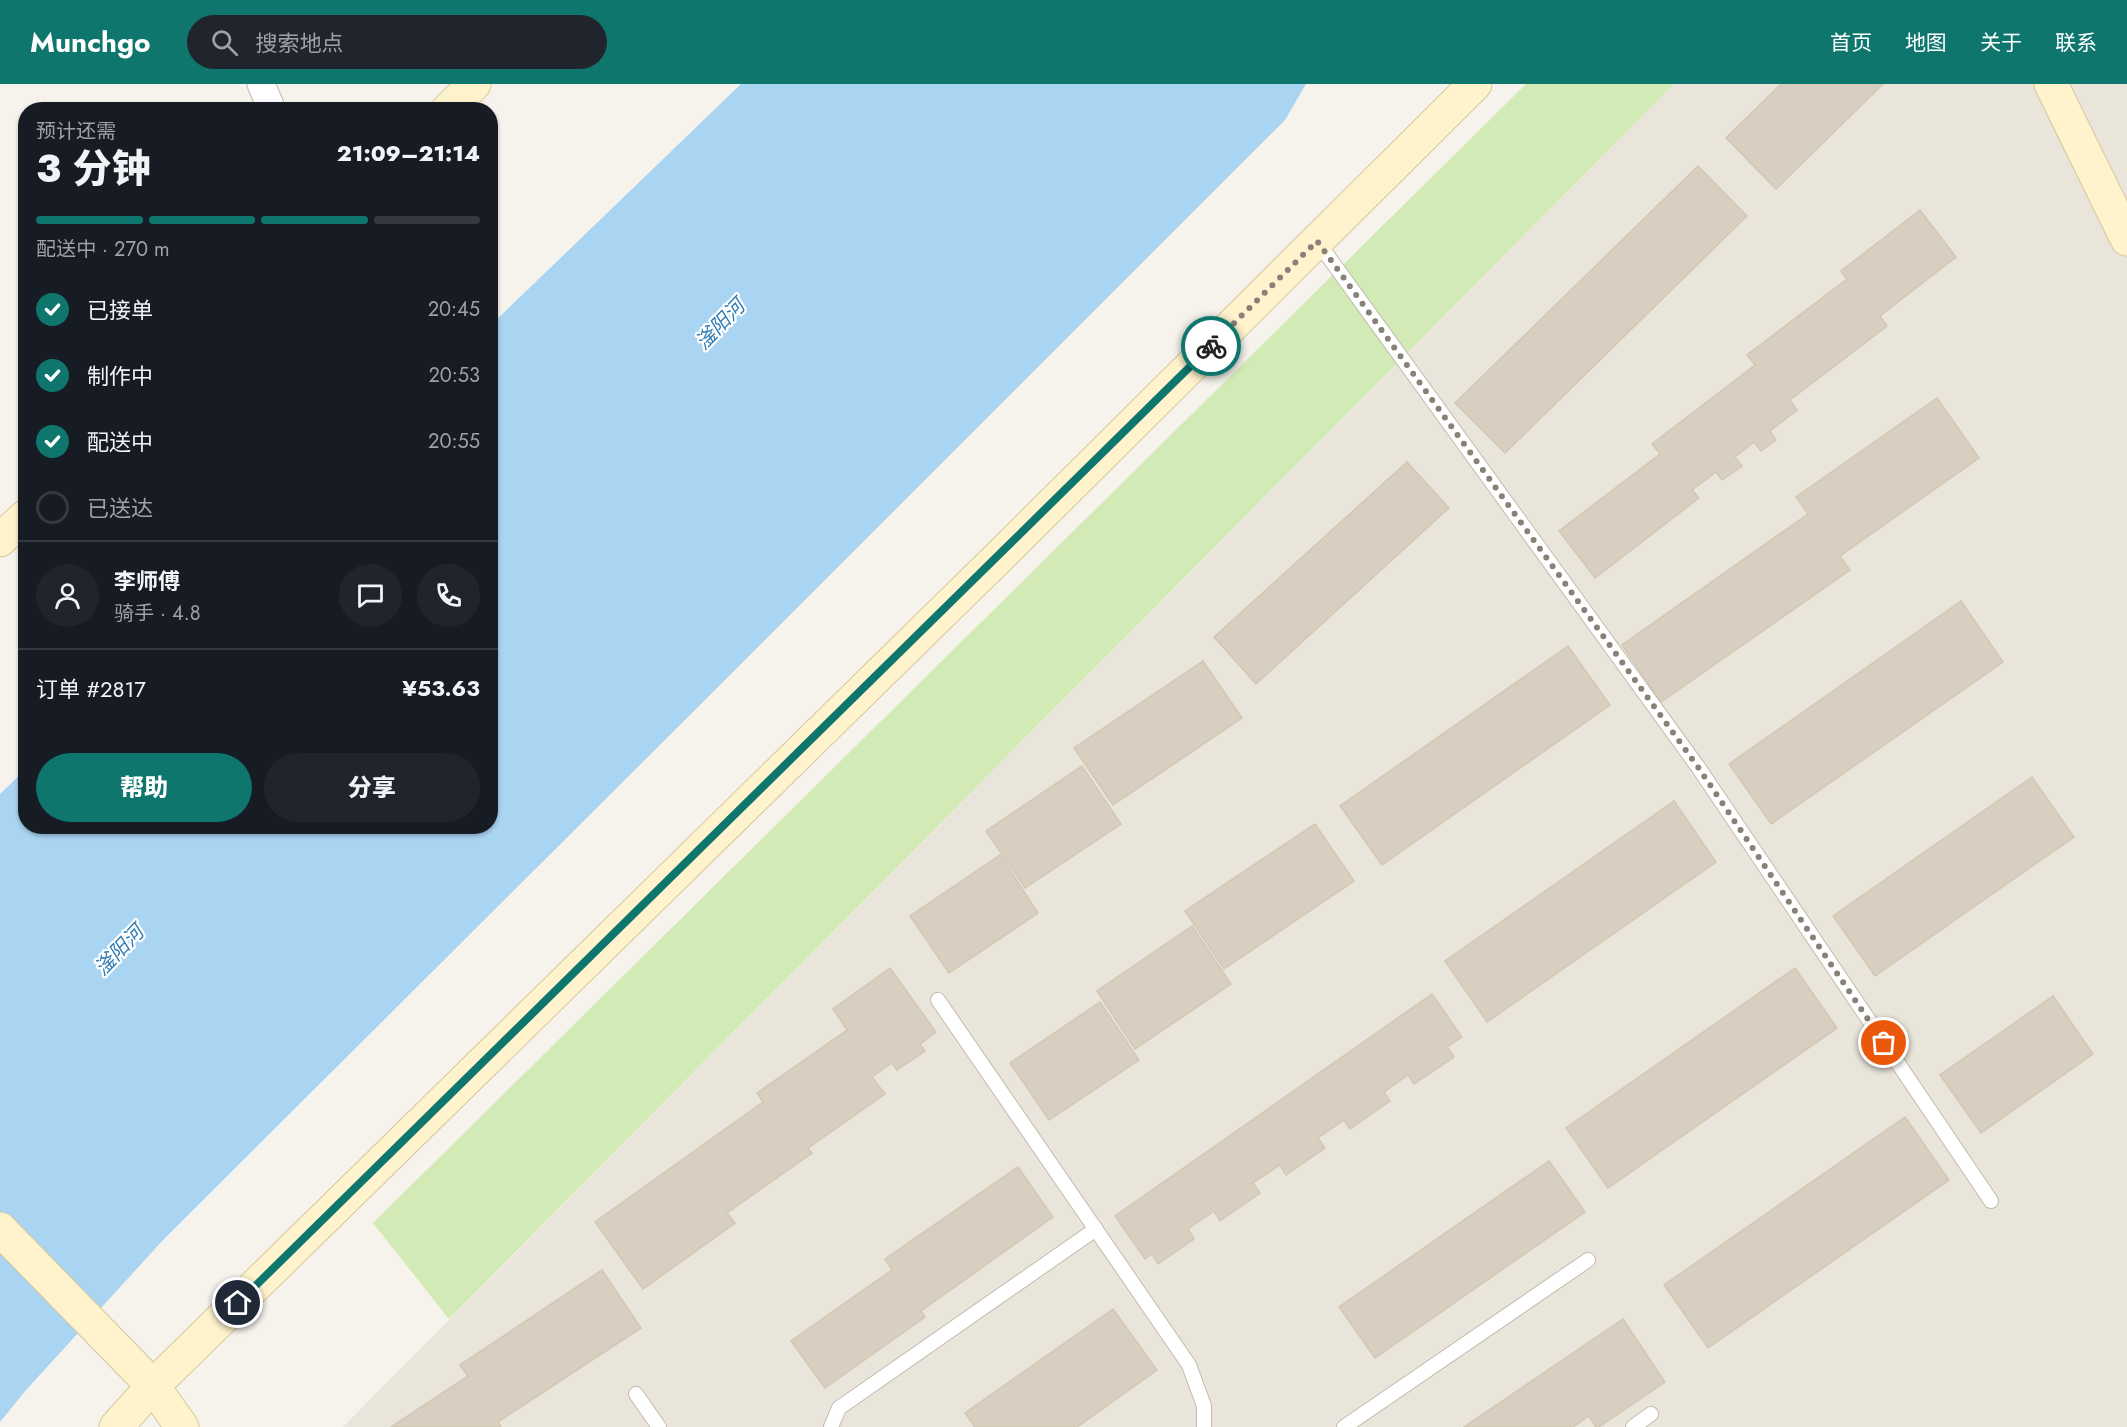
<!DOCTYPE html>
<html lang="zh">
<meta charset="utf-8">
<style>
:root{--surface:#171b24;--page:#20242c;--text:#f1f3f6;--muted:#9ea1a6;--line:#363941;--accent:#0f766e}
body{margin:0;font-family:Jost,"Noto Sans SC",sans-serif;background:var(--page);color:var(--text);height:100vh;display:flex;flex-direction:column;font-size:22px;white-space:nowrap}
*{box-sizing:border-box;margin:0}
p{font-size:20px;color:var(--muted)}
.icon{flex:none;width:33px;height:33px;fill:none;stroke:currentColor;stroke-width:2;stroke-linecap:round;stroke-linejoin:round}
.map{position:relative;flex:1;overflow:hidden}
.sheet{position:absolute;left:18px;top:18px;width:480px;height:732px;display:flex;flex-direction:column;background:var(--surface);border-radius:24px;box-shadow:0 2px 4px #0004}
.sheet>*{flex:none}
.pin{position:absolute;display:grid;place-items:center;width:51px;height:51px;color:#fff;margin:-26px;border:3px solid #fff;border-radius:50%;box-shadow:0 2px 6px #0007}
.courier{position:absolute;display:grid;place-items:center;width:60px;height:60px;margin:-30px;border:4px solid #0f766e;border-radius:50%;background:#fff;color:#222;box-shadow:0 2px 8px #0007}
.summary em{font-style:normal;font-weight:800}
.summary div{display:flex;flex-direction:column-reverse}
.summary{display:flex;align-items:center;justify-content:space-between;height:102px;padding:0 18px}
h1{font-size:39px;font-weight:800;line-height:45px}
.bar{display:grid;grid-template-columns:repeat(4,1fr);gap:9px 6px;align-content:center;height:72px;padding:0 18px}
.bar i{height:8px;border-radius:4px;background:var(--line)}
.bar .current{background:var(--accent)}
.bar p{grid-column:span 4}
.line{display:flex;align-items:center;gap:15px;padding:0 18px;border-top:2px solid var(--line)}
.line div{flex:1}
.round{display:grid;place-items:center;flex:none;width:63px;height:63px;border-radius:32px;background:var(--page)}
ol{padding:0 18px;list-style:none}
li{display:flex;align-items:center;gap:18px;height:66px}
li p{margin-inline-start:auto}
li .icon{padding:6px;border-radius:50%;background:var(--accent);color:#fff;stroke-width:4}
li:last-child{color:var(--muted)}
li i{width:33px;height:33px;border:3px solid var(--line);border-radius:50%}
.cta{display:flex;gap:12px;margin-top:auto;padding:12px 18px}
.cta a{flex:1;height:69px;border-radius:36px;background:var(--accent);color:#fff;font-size:24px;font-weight:800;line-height:69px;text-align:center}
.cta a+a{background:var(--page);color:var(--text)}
header{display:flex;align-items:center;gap:36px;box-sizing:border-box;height:84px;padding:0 30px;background:var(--accent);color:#fff}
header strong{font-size:28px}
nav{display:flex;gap:33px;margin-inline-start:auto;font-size:21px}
.search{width:420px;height:54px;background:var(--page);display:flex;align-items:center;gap:15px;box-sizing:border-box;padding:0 21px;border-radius:33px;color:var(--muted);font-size:22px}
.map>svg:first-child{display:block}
.residential{fill:#eae5da}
.green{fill:#d2eab5}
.water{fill:#a9d4f2}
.building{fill:#d8cfc1;stroke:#d3c7b4;stroke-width:1.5}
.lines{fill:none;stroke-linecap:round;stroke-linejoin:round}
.lane-casing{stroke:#c2bbae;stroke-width:16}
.street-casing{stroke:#c2bbae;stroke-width:29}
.secondary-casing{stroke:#d6c79b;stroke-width:35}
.lane{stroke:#fff;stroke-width:14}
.street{stroke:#fff;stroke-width:27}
.secondary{stroke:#fff3cd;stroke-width:33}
.done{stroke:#878178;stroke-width:6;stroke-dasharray:0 10.8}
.route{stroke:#0f766e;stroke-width:8}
.labels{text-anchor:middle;stroke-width:4.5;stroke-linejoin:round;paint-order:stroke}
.water-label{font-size:20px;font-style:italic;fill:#2e7ab2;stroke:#fff}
</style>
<header>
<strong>Munchgo</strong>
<div class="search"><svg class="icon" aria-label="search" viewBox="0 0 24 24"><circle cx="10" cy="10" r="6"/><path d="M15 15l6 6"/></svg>搜索地点</div>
<nav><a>首页</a><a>地图</a><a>关于</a><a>联系</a></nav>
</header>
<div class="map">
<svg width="2127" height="1343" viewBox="0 0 2127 1343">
<rect width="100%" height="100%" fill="#f6f3ec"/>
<polygon class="residential" points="1674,0 2127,0 2127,1343 343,1343"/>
<polygon class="green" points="1526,0 1674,0 449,1235 373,1139"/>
<polygon class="water" points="741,0 1306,0 1285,36 689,632 164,1155 26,1306 0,1338 0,710 25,686 26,742 490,742 491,241"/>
<g class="building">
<polygon points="1781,0 1883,0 1776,105 1726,54"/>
<polygon points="1698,82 1747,132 1505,369 1455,319"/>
<polygon points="1920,126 1956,173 1880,232 1887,242 1790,316 1797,326 1770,347 1776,356 1761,367 1754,358 1735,373 1742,382 1722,396 1716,388 1692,406 1699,414 1595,494 1559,447 1660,370 1652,360 1755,281 1747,271 1847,195 1841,187"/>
<polygon points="1937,314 1979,374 1840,472 1850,486 1661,618 1622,561 1808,430 1796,413"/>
<polygon points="1407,378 1449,424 1256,600 1214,553"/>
<polygon points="1961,517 2003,578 1771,740 1729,680"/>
<polygon points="1568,562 1610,621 1382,781 1340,722"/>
<polygon points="1203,577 1242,634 1113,721 1074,664"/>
<polygon points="1082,682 1121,740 1025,804 986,747"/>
<polygon points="2032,693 2074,753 1875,892 1833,832"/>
<polygon points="1674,717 1716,778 1487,938 1445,877"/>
<polygon points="1315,740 1354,797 1224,885 1185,827"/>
<polygon points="1000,771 1038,829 949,889 910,832"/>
<polygon points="1192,842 1231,900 1135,965 1097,907"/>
<polygon points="890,884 936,948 920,960 925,967 897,986 892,979 872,993 885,1010 808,1064 812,1069 727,1129 735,1139 643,1205 595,1138 763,1018 757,1009 847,946 833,925"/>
<polygon points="1795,884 1837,944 1608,1104 1566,1044"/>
<polygon points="1432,910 1462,953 1447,963 1454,973 1414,1000 1408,991 1384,1008 1390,1017 1350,1045 1344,1036 1318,1054 1325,1064 1286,1091 1280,1081 1253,1099 1260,1109 1220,1137 1214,1127 1188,1145 1194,1155 1158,1180 1152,1170 1145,1175 1115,1132"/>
<polygon points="2053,912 2093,970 1981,1049 1940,991"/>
<polygon points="1100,918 1139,976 1049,1036 1010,979"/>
<polygon points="1905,1033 1949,1096 1708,1264 1664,1201"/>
<polygon points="1549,1077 1585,1128 1375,1274 1339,1223"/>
<polygon points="1018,1083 1053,1133 921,1227 925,1233 825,1304 791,1257 892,1186 885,1175"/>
<polygon points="602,1186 641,1244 498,1338 501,1343 391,1343 468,1292 460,1281"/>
<polygon points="1113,1225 1157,1286 1077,1343 975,1343 965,1329"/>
<polygon points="1623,1235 1665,1298 1599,1343 1596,1343 1589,1332 1573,1343 1464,1343"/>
</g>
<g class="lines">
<defs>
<g id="lane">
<polyline points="1317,157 1698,683 1991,1117"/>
<polyline points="938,916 1189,1281 1204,1322 1204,1343"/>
<polyline points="636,1310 659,1343"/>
<polyline points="831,1343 839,1324 1096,1145"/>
<polyline points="1344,1343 1588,1176"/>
<polyline points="1633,1343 1651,1330"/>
</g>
<polyline id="street" points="261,0 272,26"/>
<g id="secondary">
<polyline points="2051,0 2127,155"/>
<polyline points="448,26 474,0"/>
<polyline points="0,456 26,432"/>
<polyline points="0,1145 153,1302 182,1343"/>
<polyline points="116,1343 153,1302 1005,467 1475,0"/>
</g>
</defs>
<use href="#lane" class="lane-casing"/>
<use href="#street" class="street-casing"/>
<use href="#secondary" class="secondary-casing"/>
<use href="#lane" class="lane"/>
<use href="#street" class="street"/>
<use href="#secondary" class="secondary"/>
</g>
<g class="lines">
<polyline class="done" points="1211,262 1317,157 1698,683 1884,959"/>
<polyline class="route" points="238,1219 1211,262"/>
</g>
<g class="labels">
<g class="water-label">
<text transform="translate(720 240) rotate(-46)" y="7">滏阳河</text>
<text transform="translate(119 866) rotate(-46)" y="7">滏阳河</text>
</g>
</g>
</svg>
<div class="pin" style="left:1884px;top:959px;background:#ea580c"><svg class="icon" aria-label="bag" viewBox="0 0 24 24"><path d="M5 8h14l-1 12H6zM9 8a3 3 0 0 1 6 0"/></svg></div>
<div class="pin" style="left:238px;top:1219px;background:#1f2937"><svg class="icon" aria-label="home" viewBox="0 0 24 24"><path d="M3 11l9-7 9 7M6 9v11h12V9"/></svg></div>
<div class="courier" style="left:1211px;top:262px"><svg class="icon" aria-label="bike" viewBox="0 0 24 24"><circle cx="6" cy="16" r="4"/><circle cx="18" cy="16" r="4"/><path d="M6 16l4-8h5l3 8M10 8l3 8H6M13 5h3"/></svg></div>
<section class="sheet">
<div class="summary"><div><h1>3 分钟</h1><p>预计还需</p></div><em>21:09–21:14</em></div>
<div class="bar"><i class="current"></i><i class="current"></i><i class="current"></i><i></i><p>配送中 · 270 m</p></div>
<ol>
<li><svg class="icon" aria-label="check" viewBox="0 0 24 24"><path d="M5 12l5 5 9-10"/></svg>已接单<p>20:45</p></li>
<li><svg class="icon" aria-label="check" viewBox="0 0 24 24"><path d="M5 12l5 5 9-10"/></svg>制作中<p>20:53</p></li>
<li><svg class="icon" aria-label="check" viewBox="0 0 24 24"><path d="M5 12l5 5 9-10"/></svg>配送中<p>20:55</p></li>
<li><i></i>已送达</li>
</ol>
<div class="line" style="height:108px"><a class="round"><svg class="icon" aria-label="person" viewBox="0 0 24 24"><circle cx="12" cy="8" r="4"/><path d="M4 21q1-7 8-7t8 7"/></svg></a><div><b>李师傅</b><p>骑手 · 4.8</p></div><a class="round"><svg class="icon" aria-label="chat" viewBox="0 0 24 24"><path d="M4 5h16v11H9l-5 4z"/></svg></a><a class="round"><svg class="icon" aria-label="phone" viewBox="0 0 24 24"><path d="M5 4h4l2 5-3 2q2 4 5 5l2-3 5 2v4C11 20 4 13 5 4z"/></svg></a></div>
<div class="line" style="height:78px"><div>订单 #2817</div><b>¥53.63</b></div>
<div class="cta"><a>帮助</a><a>分享</a></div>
</section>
</div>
